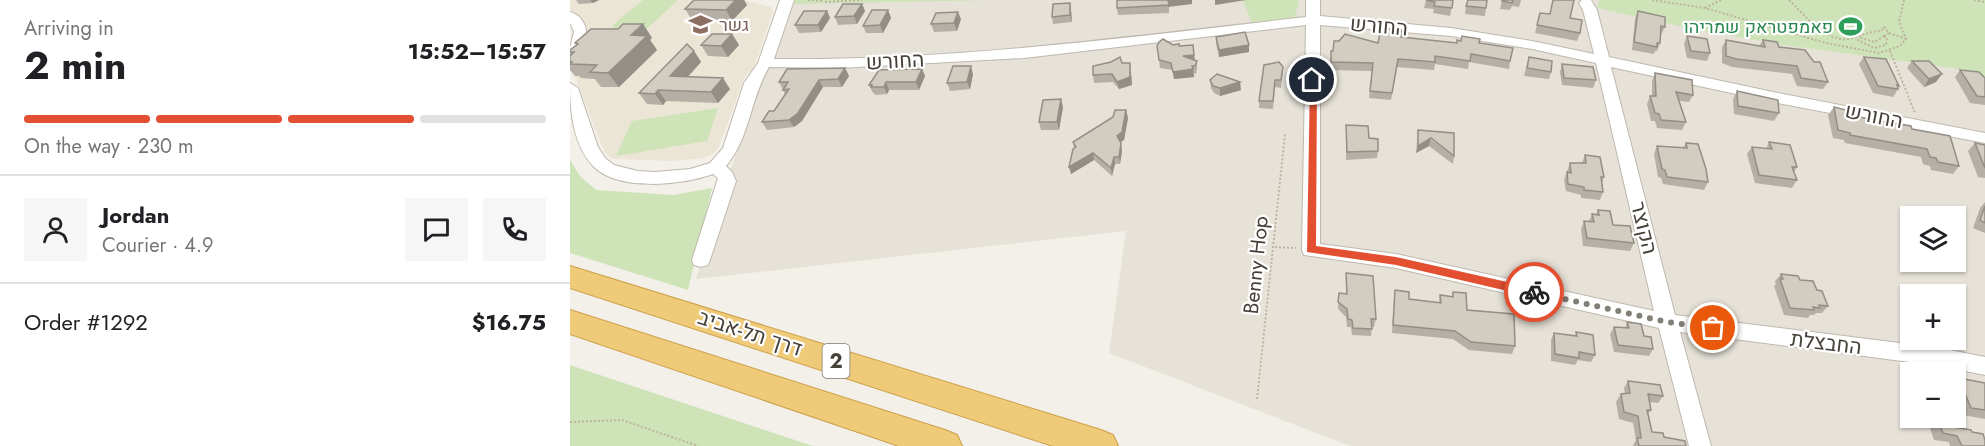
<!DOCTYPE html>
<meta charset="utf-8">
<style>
:root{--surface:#fff;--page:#f6f6f6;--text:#202124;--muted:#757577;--line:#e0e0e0;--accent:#e35031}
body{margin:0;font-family:Jost,Heebo,sans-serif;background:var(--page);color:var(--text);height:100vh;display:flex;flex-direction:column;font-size:22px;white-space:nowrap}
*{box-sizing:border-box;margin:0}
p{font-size:20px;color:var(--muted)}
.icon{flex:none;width:33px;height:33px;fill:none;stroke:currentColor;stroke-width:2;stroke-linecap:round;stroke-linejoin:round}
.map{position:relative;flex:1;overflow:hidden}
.drawer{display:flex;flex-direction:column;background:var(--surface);width:570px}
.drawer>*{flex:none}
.buttons{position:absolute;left:1330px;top:206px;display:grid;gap:12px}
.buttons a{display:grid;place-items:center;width:66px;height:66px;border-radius:0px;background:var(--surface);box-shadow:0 2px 4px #0004;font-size:30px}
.pin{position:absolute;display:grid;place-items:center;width:51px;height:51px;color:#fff;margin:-26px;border:3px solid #fff;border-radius:50%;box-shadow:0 2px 6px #0007}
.courier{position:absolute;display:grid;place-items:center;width:60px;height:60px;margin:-30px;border:4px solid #e35031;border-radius:50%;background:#fff;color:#222;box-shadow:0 2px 8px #0007}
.overview em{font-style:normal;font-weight:700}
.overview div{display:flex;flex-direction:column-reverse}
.overview{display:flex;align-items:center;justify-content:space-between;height:102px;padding:0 24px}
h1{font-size:39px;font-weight:700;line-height:45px}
.bar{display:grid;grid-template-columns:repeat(4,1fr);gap:9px 6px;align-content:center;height:72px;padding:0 24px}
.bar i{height:8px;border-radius:4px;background:var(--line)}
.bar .on{background:var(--accent)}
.bar p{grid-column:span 4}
.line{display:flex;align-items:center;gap:15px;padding:0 24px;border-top:2px solid var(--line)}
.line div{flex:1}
.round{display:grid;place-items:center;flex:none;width:63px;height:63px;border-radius:0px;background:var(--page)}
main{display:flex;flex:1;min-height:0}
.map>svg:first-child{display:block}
.residential{fill:#e6e2d8;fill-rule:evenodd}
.education{fill:#ebe5d5}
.green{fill:#cee3b7}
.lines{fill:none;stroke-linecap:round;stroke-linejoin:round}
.minor-casing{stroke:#beb8ad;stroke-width:2}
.highway-casing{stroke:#cda04a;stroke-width:2}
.path{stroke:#beb4a0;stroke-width:2;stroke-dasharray:2 2;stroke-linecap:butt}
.minor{fill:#fff;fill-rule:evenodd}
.highway{fill:#eeca79;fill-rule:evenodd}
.wall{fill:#b5afa5}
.shaded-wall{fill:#948f86}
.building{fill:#d3ccc0;stroke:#948f86;stroke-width:1.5}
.route{fill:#e35031}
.done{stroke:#837e77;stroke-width:6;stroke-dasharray:0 10.8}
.labels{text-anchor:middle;stroke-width:4.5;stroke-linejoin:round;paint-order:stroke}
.far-education-label{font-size:18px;fill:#785e54;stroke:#fff;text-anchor:start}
.far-leisure-label{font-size:18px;fill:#27864d;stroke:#fff;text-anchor:end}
.shield{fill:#fff;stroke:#7e7a74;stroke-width:1.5}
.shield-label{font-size:20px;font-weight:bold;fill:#464139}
.street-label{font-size:21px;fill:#464139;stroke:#fff}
</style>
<main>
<section class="drawer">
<div class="overview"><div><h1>2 min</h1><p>Arriving in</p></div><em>15:52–15:57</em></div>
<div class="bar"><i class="on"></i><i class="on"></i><i class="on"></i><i></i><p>On the way · 230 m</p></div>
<div class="line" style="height:108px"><a class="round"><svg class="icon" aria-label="person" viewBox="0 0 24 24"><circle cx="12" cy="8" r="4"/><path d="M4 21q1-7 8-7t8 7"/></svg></a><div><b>Jordan</b><p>Courier · 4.9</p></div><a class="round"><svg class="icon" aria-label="chat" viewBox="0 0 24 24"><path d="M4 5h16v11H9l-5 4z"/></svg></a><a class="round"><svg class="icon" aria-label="phone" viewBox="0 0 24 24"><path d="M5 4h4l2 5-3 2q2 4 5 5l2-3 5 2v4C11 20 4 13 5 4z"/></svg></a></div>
<div class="line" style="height:78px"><div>Order #1292</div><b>$16.75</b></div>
</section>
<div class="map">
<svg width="1415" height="446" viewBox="0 0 1415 446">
<rect width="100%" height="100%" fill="#f3f0ea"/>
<path class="residential" d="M215 0H1415V446H780L539 353 556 231 126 279ZM1341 216H1386V261H1341ZM1341 294H1386V339H1341ZM1341 372H1386V417H1341Z"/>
<polygon class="education" points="0,0 173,0 201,7 203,11 184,67 175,76 148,149 143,154 134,158 103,161 43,159 38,156 32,146 3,72 16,32 12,19 0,10"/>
<g class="green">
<polygon points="73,0 108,0 72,33 43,32 43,25"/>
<polygon points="221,0 425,0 218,4"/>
<polygon points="673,0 729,0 725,17 717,20 682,23"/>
<polygon points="1029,0 1415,0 1415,79 1409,78 1404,71 1201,43 1128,30 1027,8"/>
<polygon points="148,108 137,141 46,156 62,121"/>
<polygon points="0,160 10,176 26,190 103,195 142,188 118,290 0,253"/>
<polygon points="0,365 243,446 0,446"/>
</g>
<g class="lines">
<defs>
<g id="minor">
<path d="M210 0H224L204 59C382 61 559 37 736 17V0H750V16L881 28 962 41 1024 54 1013 10 1009 3 1012 0H1021L1027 10 1039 57 1203 92 1415 133V143L1203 102 1041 67 1105 315 1370 348 1415 357V375L1370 366 1110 332 1141 446H1119L1089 328 826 268 734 255 732 250 736 25 454 58 269 68 199 67C180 99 180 138 156 166L162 172 166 181 140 260 138 265 131 267 124 265 122 260 148 178 143 174C113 185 48 192 23 166 3 145 0 111 0 83L8 88 28 147 35 158 44 165 68 171 85 172 120 169 140 163 153 148 174 83 188 63ZM750 25 881 36 962 49 1026 63 1084 311 826 254 750 244Z"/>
<path d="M0 12C27 19 17 64 0 68V48L4 32 0 23Z"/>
</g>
<g id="highway">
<polygon points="0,266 531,430 543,435 548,446 483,446 0,288"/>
<polygon points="0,310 375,430 387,435 392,446 329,446 0,334"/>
</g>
</defs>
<use href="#minor" class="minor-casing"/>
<use href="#highway" class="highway-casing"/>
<g class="path">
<polyline points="238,0 254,1"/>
<polyline points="1082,0 1135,8 1256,43 1309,53 1330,46 1336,39 1329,22 1334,0"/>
<path d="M1219 0C1234 14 1255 42 1278 39 1290 37 1299 31 1311 31L1314 27 1319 33 1336 39"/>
<polyline points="1404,0 1415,2"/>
<polyline points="255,2 292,0"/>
<polyline points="1135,8 1151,0"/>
<polygon points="1314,36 1317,38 1316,45 1304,48 1288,40 1291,38 1305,42"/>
<polyline points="1314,36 1319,33"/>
<polyline points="1320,51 1345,113"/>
<polyline points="705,247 726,248"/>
<polyline points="687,399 715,134"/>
<polyline points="0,422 52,420 128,446"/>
</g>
<use href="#minor" class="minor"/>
<use href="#highway" class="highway"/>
</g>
<g class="wall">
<polygon points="6,0 29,0 23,3 9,4"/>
<polygon points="124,0 174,0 177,5 162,21 122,20 115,9"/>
<polygon points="856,0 883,0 880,16 863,13 864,9 854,8"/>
<polygon points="932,0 951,0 949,7 942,6 940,10 930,9"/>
<polygon points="500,3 501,10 502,22 483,24 482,17"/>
<polygon points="292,4 295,11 287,24 268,25 265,17"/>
<polygon points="622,4 599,6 599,13 548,15 547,8"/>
<polygon points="896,6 916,8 915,16 895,14"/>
<polygon points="318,10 321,18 313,33 296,33 293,26"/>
<polygon points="257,11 260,18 251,32 229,33 225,25"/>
<polygon points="1068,11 1095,27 1091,35 1091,34 1090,43 1087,51 1085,51 1084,54 1062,50 1065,19"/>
<polygon points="970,13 1000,18 1010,33 1007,41 965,33"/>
<polygon points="391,19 387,31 364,32 361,24"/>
<polygon points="73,24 82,38 80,40 87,50 49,87 31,87 25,79 11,78 9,76 5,76 0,70 0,50 6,45 5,43 48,29"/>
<polygon points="162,34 169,45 158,57 138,56 131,45"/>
<polygon points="1117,36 1140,53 1137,61 1117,58 1114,44"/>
<polygon points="646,37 679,45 679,52 649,57 646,44"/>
<polygon points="831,37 887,43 909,43 940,61 939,69 899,62 898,69 865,64 864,70 827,67 821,100 799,98 802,71 760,70 761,51"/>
<polygon points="1156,40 1189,46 1193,40 1209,47 1258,82 1253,89 1227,86 1222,74 1162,67 1152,63 1152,47"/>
<polygon points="603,45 609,46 623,45 625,61 627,61 627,69 626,74 624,73 624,77 604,79 602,70 590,68 587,46"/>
<polygon points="124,51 131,62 118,77 160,89 148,103 96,101 93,105 77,104 69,93"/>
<polygon points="959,57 981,72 979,79 954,76"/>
<polygon points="1294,57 1329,86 1328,87 1328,89 1323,97 1303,93 1289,64"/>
<polygon points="1342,61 1366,82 1354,87 1337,68"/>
<polygon points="541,62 552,63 561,71 562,85 549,89 543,82 524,83 523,75"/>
<polygon points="992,64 1026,80 1023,88 992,85 990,72"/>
<polygon points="713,67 711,88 705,87 703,109 689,108 689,101"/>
<polygon points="275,68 279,76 272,87 253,87 232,121 224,127 197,130 192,122 204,111 215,94 209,82"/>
<polygon points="352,69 355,76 349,90 319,90 317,94 305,95 304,93 303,93 299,85"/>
<polygon points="1390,70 1415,78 1415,105 1400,103 1385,77"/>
<polygon points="1085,73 1123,95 1119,102 1109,101 1116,122 1112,130 1087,128 1085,121 1081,121 1077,104 1080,96 1082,96 1082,81"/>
<polygon points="403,74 400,89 380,91 377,83"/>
<polygon points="640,80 671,90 650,96 644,93 641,88"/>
<polygon points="1167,91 1209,113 1204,121 1164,114 1163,99"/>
<polygon points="493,107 489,130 471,130 469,122"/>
<polygon points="1264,107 1277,115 1342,129 1389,166 1383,174 1361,170 1360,166 1353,164 1351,157 1275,143 1274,140 1263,138 1258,115"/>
<polygon points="556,110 558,118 554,140 550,142 552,151 550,164 545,164 542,176 524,160 501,174 504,148 503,142"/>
<polygon points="776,125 799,138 808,151 807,158 776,160"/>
<polygon points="848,130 884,156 883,164 859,146 846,153"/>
<polygon points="1199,142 1227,167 1224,172 1227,180 1222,188 1185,183 1177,154 1182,147 1196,149"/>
<polygon points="1116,143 1138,182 1134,190 1093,184 1091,178 1088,177 1084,154 1087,146 1113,148"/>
<polygon points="1405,143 1415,145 1415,178 1408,177 1398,151"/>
<polygon points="1015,155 1034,177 1032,183 1033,192 1030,200 1011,198 1011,195 996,191 994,180 1000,163 1012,163"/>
<polygon points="1415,202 1415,233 1403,228 1410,208"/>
<polygon points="1028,210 1064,243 1060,251 1013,246 1011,229 1014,221 1019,221 1022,214 1026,214"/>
<polygon points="776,273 806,319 804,327 802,327 801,336 782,335 781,327 777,327 776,317 768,309 769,293 776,293"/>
<polygon points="1211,274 1230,280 1247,290 1258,306 1252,313 1246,313 1244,315 1240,315 1238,318 1214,315 1204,286 1206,284 1205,281"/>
<polygon points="825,290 839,299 869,302 870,295 882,296 883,292 897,310 945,346 942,354 899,350 883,339 822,333 824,298"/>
<polygon points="1057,322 1074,336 1083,349 1079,356 1044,352 1040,334 1044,327 1055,328"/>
<polygon points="1006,332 1025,355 1021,362 1008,360 1005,365 981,361 981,340 984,333 1005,336"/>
<polygon points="1389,378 1415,383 1415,419 1393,415 1388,404 1386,403 1386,381"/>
<polygon points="1058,381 1093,396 1088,403 1079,402 1081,410 1078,414 1082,432 1116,446 1063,446 1063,445 1066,440 1063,423 1049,419 1046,402 1051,394 1055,394 1054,388"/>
<polygon points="1367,418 1384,427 1415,446 1380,446 1379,442 1364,440 1359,425"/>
</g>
<g class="shaded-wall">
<polygon points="20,0 29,0 23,3"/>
<polygon points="166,0 174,0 177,5 162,21 156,10"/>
<polygon points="598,0 622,0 622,4 598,7"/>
<polygon points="645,0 676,0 645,5"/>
<polygon points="500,3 501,10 502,22 500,15"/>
<polygon points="292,4 295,11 287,24 284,16"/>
<polygon points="318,10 321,18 313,33 310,25"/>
<polygon points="257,11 260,18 251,32 248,25"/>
<polygon points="388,12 391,19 387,31 384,23"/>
<polygon points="73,24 82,38 80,40 87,50 49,87 38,73 61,35"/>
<polygon points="162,34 169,45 158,57 151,46"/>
<polygon points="679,45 679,52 649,57 649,50"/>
<polygon points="124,51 131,62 108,87 100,76"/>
<polygon points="624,55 625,63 613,56"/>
<polygon points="560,63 562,85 549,89 547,82"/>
<polygon points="401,66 403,74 400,89 397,82"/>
<polygon points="275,68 279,76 272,87 268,79"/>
<polygon points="352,69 355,76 349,90 346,82"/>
<polygon points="623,69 624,77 604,79 603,72"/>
<polygon points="1372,74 1366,82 1354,87 1359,79"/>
<polygon points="153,78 160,89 148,103 141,92"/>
<polygon points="249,80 253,87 232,121 224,127 219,120"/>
<polygon points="316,82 319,90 317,94 314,87"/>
<polygon points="670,82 671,90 650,96 650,88"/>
<polygon points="88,90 96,101 93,105 85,94"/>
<polygon points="491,99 493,107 489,130 487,122"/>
<polygon points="556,110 558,118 554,140 549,143 547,136"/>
<polygon points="861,138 859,146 846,153 848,146"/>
<polygon points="551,143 552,151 550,164 549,157"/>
<polygon points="523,153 524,160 501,174 499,167"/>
<polygon points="544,157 545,164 542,176 541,168"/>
</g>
<g class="building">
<polygon points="124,0 166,0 156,10 115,9"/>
<polygon points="547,0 598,0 599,5 547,8"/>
<polygon points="856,0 883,0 882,8 864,6 865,2"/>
<polygon points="898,0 917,0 916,8 896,6"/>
<polygon points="932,0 943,0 942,3 932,1"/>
<polygon points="983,0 1004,0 1000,18 1012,20 1010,33 967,25 970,13 980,14"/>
<polygon points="500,3 500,15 482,17 483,4"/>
<polygon points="273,4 292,4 284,16 265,17"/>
<polygon points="302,10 318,10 310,25 293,26"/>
<polygon points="234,11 257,11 248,25 225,25"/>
<polygon points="1068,11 1095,17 1095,27 1091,26 1090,43 1087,43 1087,47 1064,42"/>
<polygon points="388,12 384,23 361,24 366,13"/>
<polygon points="53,24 73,24 61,35 77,36 38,73 20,72 27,65 0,64 2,62 0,62 0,56 4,52 0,52 0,50 8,44 5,43 21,29 48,29"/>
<polygon points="811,28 832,30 831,37 887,43 887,40 891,41 892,36 910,39 909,43 943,48 940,61 901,54 900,61 865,56 865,62 828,59 822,93 800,91 803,63 761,62 761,51 763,51 764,41 769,41 775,34 808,43"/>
<polygon points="675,32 679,45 649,50 646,37"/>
<polygon points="142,34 162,34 151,46 131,45"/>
<polygon points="1117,36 1137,39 1140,53 1121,51"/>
<polygon points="593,39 603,45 609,44 609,46 623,45 624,55 613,56 627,61 625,66 622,66 623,69 603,72 601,63 589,60 587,46 589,42"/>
<polygon points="1156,40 1195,47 1193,40 1207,42 1209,47 1235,50 1244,62 1250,62 1258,82 1231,78 1227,66 1166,59 1156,56"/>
<polygon points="117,44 124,51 100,76 153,78 141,92 88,90 85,94 69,93"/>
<polygon points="550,57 552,63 560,63 560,77 547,82 542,74 523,75 523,66 541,62"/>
<polygon points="959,57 982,61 981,72 957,68"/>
<polygon points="1294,57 1316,59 1329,86 1327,85 1328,89 1308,86"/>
<polygon points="1342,61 1359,61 1372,74 1359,79"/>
<polygon points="709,62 713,67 711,80 705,80 703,101 689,101 694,65"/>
<polygon points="992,64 1023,67 1026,80 994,78"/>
<polygon points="383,66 401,66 397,82 377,83"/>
<polygon points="275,68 268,79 249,80 228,113 219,120 192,122 199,111 204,111 219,89 213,90 218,82 209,82 217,69"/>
<polygon points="352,69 346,82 316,82 314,87 301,87 302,85 299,85 309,70"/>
<polygon points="1390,70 1409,72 1415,78 1415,97 1407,96"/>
<polygon points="1085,73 1122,80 1123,95 1106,92 1116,122 1091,120 1089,114 1085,113 1080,96 1086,96"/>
<polygon points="647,74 670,82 650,88 643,86 640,80"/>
<polygon points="1167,91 1208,100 1209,113 1168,106"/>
<polygon points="491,99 487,122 469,122 473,100"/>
<polygon points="1264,107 1276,110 1277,115 1341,126 1342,129 1380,136 1389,166 1368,162 1366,158 1360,157 1357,149 1280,135 1280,133 1268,130"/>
<polygon points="545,110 556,110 552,132 547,136 551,143 549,157 544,157 541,168 523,153 499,167 503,149 506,147 503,142 543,117"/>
<polygon points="776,125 798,126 799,138 808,139 808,151 777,152"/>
<polygon points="848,130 884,133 884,156 861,138 848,146"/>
<polygon points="1199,142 1220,145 1227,167 1222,167 1227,180 1189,175 1182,147 1202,149"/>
<polygon points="1116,143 1128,144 1136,169 1138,182 1097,177 1095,170 1092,169 1087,146 1117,148"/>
<polygon points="1405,143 1415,145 1415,168"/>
<polygon points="1015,155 1030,157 1034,177 1031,177 1033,192 1014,190 1014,187 998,184 997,172 1001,173 1000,163 1016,163"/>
<polygon points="1415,206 1415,223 1410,220"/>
<polygon points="1028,210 1040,211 1043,225 1060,226 1064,243 1017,238 1014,221 1024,222 1022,214 1029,215"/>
<polygon points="776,273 803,276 806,319 801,319 802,329 783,328 782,320 778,319 777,309 768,302 769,293 777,294"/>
<polygon points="1211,274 1228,276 1230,280 1243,281 1247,290 1252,291 1258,306 1249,305 1250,308 1243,307 1244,310 1220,308 1210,279 1213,279"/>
<polygon points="825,290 839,292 839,299 871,303 870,295 883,297 883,292 896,293 897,310 944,314 945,346 901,342 885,331 823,325"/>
<polygon points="1057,322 1071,324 1074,336 1081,337 1083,349 1048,345 1044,327 1059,328"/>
<polygon points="1006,332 1023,335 1025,355 1009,352 1009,358 985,354 984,333 1007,336"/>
<polygon points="1389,378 1415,383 1415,410 1401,408 1396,396 1386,395 1386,381 1390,381"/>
<polygon points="1058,381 1090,385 1093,396 1078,394 1081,410 1077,410 1082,432 1093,433 1094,437 1115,441 1116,446 1069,446 1067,438 1071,438 1068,416 1054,412 1051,394 1060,393"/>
<polygon points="1367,418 1382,421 1384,427 1401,430 1402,432 1413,434 1415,440 1415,446 1392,446 1387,436 1373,433"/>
</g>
<polygon class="route" points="740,79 747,80 746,246 826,257 964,288 970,292 968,295 964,297 826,265 737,252"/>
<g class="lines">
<polyline class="done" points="964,292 1097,322 1143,328"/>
</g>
<defs>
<symbol id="school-bare" viewBox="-9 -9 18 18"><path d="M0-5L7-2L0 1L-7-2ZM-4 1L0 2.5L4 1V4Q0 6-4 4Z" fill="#8d6e63" stroke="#fff" stroke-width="2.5" paint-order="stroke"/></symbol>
<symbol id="stadium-bare" viewBox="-9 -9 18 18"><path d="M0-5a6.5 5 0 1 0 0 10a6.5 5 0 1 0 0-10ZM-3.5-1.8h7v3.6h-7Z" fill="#2e9e5b" stroke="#fff" stroke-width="2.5" paint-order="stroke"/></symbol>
</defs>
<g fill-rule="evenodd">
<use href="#school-bare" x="114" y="8" width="33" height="33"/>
<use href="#stadium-bare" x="1264" y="10" width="33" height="33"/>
</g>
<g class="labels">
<g class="far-education-label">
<text x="149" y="31">גשר</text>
</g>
<g class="far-leisure-label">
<text x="1263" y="33">פאמפטראק שמריהו</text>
</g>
<rect class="shield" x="252.5" y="344" width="27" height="34" rx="4.5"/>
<g class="shield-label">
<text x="266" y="368">2</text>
</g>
<g class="street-label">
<text transform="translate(809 26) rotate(5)" y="7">החורש</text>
<text transform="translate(325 61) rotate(-3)" y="7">החורש</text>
<text transform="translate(1304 116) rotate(11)" y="7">החורש</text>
<text transform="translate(1074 228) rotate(76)" y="7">הקוצר</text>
<text transform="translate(686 265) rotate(-84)" y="7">Benny Hop</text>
<text transform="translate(180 333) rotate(18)" y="7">דרך תל-אביב</text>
<text transform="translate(1256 343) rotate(7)" y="7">החבצלת</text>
</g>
</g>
</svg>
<div class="buttons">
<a><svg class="icon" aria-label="layers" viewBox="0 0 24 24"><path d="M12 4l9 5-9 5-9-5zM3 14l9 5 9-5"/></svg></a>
<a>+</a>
<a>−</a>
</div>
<div class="pin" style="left:1143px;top:328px;background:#ea580c"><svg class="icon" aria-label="bag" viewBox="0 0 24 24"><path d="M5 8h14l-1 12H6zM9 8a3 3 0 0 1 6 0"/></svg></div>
<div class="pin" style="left:742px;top:80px;background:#1f2937"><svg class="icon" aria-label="home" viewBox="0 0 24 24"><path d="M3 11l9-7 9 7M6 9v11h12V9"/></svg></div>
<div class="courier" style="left:964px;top:292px"><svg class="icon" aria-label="bike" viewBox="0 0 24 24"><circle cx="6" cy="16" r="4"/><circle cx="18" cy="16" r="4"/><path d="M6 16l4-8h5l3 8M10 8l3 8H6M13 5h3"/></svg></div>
</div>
</main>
